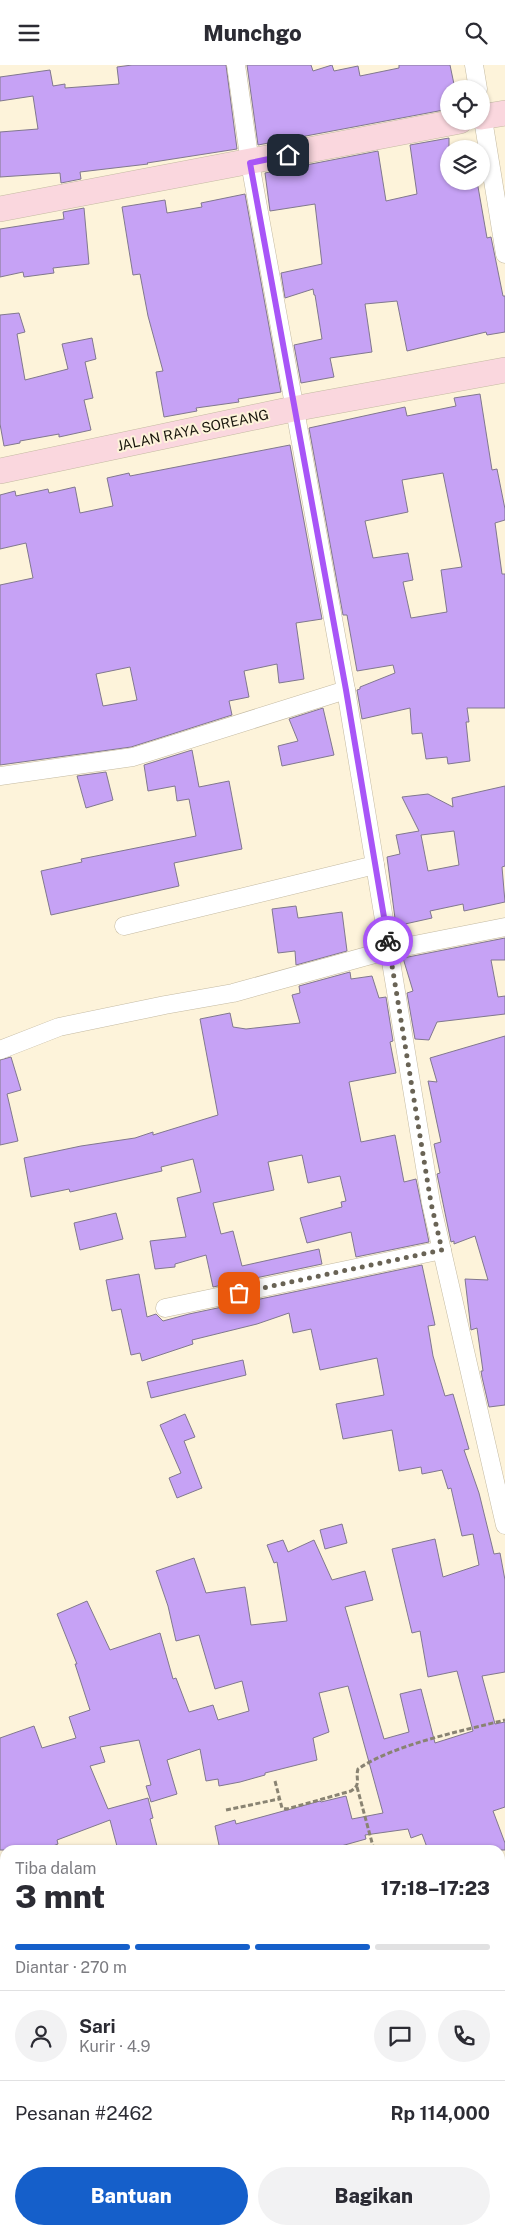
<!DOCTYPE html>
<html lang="id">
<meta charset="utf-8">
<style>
:root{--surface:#fff;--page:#f2f2f3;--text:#2b2b33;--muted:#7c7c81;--line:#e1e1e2;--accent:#155fca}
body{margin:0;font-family:"Public Sans",sans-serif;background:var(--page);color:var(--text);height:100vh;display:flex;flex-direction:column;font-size:19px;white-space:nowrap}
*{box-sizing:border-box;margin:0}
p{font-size:16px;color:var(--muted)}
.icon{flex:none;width:28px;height:28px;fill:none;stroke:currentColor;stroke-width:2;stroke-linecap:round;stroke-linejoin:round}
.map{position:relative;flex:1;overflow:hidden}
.details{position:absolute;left:0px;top:1780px;width:505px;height:390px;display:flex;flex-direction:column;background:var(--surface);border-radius:15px 15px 0 0;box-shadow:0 1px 4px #0004}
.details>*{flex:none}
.buttons{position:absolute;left:440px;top:15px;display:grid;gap:10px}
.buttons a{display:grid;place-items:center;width:50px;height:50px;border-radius:50%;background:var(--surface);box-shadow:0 1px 4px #0004;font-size:25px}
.pin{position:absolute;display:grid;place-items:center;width:42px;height:42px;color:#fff;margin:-21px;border-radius:10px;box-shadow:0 2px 8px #0006}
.courier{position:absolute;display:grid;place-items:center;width:50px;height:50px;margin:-25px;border:4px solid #a855f7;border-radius:50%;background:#fff;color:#222;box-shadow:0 1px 6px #0007}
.overview em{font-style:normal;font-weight:800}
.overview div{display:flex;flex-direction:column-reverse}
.overview{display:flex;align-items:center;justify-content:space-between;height:85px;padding:0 15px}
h1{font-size:32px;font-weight:800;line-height:38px}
.bar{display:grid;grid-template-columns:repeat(4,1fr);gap:8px 5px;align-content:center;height:60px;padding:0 15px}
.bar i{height:6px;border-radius:4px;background:var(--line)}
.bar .selected{background:var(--accent)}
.bar p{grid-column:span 4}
.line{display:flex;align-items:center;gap:12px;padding:0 15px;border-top:1px solid var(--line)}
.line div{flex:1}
.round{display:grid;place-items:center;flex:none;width:52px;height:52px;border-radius:26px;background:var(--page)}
.button{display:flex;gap:10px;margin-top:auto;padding:10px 15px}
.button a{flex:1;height:58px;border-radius:30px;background:var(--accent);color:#fff;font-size:20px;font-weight:800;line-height:58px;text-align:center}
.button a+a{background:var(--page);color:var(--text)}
header{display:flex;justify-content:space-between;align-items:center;height:65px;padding:0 15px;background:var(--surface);font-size:22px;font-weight:800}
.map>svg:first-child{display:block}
.building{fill:#c6a2f5;stroke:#81788e;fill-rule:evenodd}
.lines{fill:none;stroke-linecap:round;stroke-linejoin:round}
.street-casing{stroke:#c4baa2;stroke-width:19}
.secondary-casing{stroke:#c4baa2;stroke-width:26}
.path{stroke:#898372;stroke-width:3;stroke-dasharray:5 2.5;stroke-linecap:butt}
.street{stroke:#fff;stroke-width:18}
.secondary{stroke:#fad7de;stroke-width:25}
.done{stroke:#696355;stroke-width:5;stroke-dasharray:0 9}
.route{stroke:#a855f7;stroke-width:6}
.labels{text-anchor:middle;stroke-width:4;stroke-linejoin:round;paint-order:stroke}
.street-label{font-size:14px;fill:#19160d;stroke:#fdf3da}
</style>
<header><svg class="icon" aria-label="menu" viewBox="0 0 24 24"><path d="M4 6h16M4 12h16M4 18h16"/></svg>Munchgo<svg class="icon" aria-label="search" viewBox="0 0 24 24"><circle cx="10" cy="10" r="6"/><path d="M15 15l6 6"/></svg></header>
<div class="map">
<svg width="505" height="2170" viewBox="0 0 505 2170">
<rect width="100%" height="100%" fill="#fdf3da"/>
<g class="building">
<polygon points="132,0 226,0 237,84 147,98 148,99 80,107 81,114 61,118 60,108 0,112 0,67 38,64 33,31 0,36 0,12 50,5 53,21 65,19 65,23 119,19 117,2"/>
<polygon points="247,0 311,0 313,6 332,0 334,6 358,1 360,11 399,3 399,0 450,0 455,24 449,24 449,44 258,80"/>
<polygon points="449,73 449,116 477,116 487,173 491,172 503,231 505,231 505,267 487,270 486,267 407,286 397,236 365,239 372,287 330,293 334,312 301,318 294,280 322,274 315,230 314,230 313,224 285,233 281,208 322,199 315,139 270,146 265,108 378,86 386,136 417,129 410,80"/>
<polygon points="245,129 281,327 238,334 239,337 196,343 197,346 164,352 156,307 163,306 148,251 140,209 133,210 122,142 165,135 167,148 202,142 201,138"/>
<polygon points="84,143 89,199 53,203 54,208 24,212 23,207 0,212 0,164 64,154 63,147"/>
<polygon points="19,248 25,267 17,269 25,315 68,304 62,279 92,273 96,294 85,297 93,333 84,335 91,365 59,372 59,369 20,376 20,378 4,381 0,359 0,250"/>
<path d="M480 329 492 405 497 404 505 444V455L495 458 502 509H505V643H467L469 657H466L470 696 448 699 447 692 426 694 422 668 412 669 410 643 362 654 357 625 360 624V622L395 608 393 600 357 606 347 550H343L309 363 405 342 407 351 456 341 454 333ZM443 408 462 502 441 505 447 547 411 553 403 517 413 515 408 488 373 493 365 456 408 447 402 415Z"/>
<path d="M290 380 322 554 296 558 304 614 279 618 277 599 244 606 249 632 229 636 232 650 131 682 0 700V520L33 513 26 478 0 484V430L15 426 16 431 48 424 49 428 75 422 80 448 113 441 107 413 129 408 130 411ZM130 602 137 635 103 641 96 609Z"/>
<polygon points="323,643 334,690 282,701 278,681 298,676 289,654"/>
<polygon points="192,685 199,722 229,716 242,784 174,798 179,821 51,850 41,806 82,797 81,794 196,771 189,734 177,736 175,721 148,726 144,700"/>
<polygon points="106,707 113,735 86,743 77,711"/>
<path d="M505 721V801L502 802 505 837 464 846 463 839 430 846 432 853 396 861 387 792 400 789 396 770 419 766 402 732 428 729 453 742 452 733ZM454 766 459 800 428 806 421 770Z"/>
<polygon points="296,841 298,853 342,847 347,886 296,900 295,886 278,888 272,844"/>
<polygon points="505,873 505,895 491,895 498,932 505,931 505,949 437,957 429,975 415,974 407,928 413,926 403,893"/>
<polygon points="350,907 351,914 372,911 379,933 386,932 393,976 390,977 396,1008 349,1017 361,1077 395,1070 404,1117 416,1114 429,1177 356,1192 351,1167 307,1178 300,1153 342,1142 341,1137 346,1136 340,1111 308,1118 302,1090 268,1097 274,1125 213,1138 221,1169 233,1166 242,1201 319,1184 322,1199 213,1222 206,1190 175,1199 175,1202 155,1204 150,1176 186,1172 177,1133 201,1127 193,1094 161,1102 162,1106 70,1127 69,1124 31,1132 24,1093 81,1081 135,1073 153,1067 153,1070 218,1050 200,954 230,948 233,962 246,964 300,958 292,930 300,928 299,921"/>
<polygon points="505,971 505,1340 489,1342 482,1312 481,1306 483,1306 477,1263 471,1265 465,1214 488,1215 475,1171 454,1179 454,1176 451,1177 437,1109 440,1108 434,1079 441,1077 428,1016 437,1017 430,993"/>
<polygon points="11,992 21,1025 7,1029 18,1076 0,1080 0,995"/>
<polygon points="116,1148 123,1174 80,1185 74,1158"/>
<polygon points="422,1200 435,1260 428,1261 433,1291 445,1331 453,1329 469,1384 464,1385 479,1428 494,1489 500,1488 505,1515 505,1607 482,1611 495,1659 505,1657 505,1742 493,1746 505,1778 505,1785 428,1785 422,1769 411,1773 408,1764 365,1770 366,1774 334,1783 335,1785 220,1785 215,1761 235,1755 236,1759 320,1736 321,1737 346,1731 352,1754 383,1748 348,1621 319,1628 329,1667 313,1673 317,1695 265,1708 265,1710 240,1717 219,1721 218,1714 206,1716 200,1684 167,1695 177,1729 151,1737 146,1721 151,1720 139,1675 100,1682 105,1697 90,1701 108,1744 148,1733 153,1753 150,1754 158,1785 118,1785 110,1755 57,1775 58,1779 43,1785 0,1785 0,1673 34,1661 42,1683 76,1673 69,1652 90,1645 75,1599 77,1599 57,1549 87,1536 110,1585 160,1568 173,1614 176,1613 189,1647 213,1640 218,1655 249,1646 242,1616 215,1624 199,1570 176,1576 168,1541 156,1506 194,1493 206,1528 245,1522 251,1560 287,1556 277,1497 274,1498 267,1480 283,1475 288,1487 314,1475 332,1515 365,1506 373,1535 345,1542 384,1674 409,1667 400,1629 421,1624 435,1678 473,1666 457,1606 428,1612 420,1566 412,1568 392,1484 435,1474 443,1512 479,1500 473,1469 462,1471 451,1423 448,1424 442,1405 422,1409 421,1402 399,1406 392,1365 343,1374 336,1339 384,1330 377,1293 320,1305 311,1264 293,1268 289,1248 257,1259 192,1275 193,1279 142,1296 140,1288 131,1290 121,1244 112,1246 106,1215 139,1209 147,1252 156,1249 163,1256 189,1249"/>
<polygon points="243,1295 246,1310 151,1333 147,1317"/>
<polygon points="185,1349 195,1372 184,1376 202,1423 177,1433 169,1413 181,1408 160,1360"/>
<polygon points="342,1459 347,1478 325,1484 320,1465"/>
</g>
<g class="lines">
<defs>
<g id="street">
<polyline points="236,0 250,98 346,625 431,1138 505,1460"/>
<polyline points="474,0 478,24"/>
<polyline points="481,42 505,189"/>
<polyline points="0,711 133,692 346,625"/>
<polyline points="124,861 375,800"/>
<polyline points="0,985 59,962 165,940 233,928 389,885 505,862"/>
<polyline points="165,1243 442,1185"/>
</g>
<g id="secondary">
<polyline points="481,52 505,48"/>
<polyline points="0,144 460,56"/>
<polyline points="0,406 293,344 505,305"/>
</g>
</defs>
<use href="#street" class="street-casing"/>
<use href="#secondary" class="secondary-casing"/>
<g class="path">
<path d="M275 1716 282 1743 287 1744 351 1726C362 1719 355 1714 358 1704 395 1679 462 1666 505 1655"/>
<polyline points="357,1722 374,1785"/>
<polyline points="226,1745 279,1734"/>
<polyline points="500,2030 505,2029"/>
</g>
<use href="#street" class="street"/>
<use href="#secondary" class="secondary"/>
</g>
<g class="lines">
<polyline class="done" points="239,1228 442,1185 431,1138 388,876"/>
<polyline class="route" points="288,90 250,98 346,625 388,876"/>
</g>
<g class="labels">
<g class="street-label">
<text transform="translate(193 365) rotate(-12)" y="5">JALAN RAYA SOREANG</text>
</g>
</g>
</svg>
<div class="buttons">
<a><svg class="icon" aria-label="locate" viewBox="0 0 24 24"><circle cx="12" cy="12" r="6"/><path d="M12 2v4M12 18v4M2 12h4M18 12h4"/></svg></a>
<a><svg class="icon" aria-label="layers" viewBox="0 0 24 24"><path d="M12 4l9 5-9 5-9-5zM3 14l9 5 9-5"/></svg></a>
</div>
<div class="pin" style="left:239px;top:1228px;background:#ea580c"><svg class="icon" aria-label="bag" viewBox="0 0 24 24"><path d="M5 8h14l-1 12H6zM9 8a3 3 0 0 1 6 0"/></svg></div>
<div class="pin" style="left:288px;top:90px;background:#1f2937"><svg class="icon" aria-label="home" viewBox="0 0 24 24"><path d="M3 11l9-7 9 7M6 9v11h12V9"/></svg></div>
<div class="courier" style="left:388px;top:876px"><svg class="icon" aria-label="bike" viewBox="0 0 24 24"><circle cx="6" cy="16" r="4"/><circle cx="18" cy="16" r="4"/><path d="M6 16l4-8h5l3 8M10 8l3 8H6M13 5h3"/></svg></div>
<section class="details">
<div class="overview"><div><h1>3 mnt</h1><p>Tiba dalam</p></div><em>17:18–17:23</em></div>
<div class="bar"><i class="selected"></i><i class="selected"></i><i class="selected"></i><i></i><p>Diantar · 270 m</p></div>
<div class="line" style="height:90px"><a class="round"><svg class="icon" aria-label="person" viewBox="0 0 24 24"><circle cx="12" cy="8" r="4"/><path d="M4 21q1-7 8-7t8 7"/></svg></a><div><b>Sari</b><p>Kurir · 4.9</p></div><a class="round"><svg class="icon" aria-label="chat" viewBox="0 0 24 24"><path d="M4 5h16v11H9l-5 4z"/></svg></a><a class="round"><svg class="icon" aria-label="phone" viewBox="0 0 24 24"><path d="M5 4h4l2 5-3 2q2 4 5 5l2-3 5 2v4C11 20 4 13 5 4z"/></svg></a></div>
<div class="line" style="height:65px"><div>Pesanan #2462</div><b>Rp 114,000</b></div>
<div class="button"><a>Bantuan</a><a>Bagikan</a></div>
</section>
</div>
